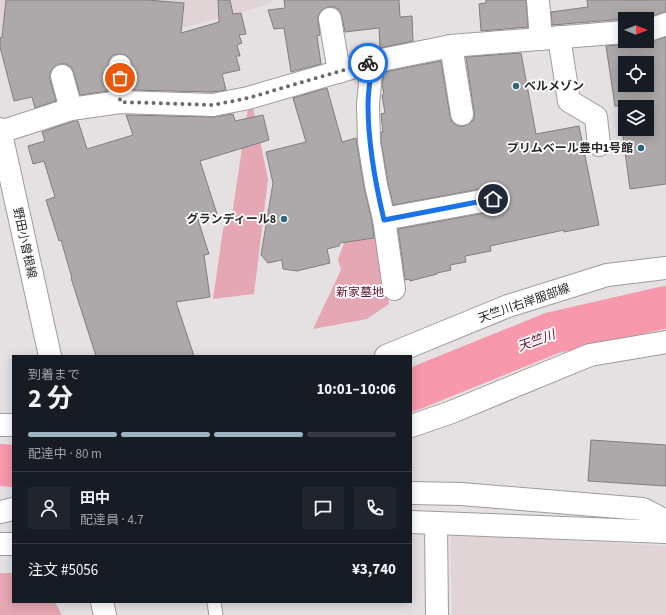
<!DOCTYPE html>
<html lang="ja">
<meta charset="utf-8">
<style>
:root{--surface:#171b24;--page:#20242c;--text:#f1f3f6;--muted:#9ea1a6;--line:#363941;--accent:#9bb4c2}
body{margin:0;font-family:"Source Sans 3","Noto Sans JP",sans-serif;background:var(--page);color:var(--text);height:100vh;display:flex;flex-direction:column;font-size:15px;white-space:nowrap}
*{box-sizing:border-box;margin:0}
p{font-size:13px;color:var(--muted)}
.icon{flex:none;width:22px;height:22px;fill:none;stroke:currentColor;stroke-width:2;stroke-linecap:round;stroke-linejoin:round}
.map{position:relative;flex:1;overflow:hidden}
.drawer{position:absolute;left:12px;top:355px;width:400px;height:248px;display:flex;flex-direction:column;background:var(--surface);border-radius:0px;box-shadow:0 2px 10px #0003}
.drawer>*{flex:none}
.needle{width:26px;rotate:90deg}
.fabs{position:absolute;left:618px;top:12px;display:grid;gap:8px}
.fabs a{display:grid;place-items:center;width:36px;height:36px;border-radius:0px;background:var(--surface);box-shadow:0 2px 10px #0003;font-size:20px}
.pin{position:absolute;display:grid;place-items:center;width:34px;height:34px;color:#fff;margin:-17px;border:2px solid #fff;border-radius:50%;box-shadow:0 1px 4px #0007}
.courier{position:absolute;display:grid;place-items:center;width:40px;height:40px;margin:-20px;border:3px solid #1a73e8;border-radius:50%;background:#fff;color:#222;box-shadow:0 1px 5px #0007}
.head em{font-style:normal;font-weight:700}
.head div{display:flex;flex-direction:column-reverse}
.head{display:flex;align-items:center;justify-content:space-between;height:68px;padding:0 16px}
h1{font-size:26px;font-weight:700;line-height:30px}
.bar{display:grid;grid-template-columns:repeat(4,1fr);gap:6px 4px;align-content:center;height:48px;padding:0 16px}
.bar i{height:5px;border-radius:3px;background:var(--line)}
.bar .current{background:var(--accent)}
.bar p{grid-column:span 4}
.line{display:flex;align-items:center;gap:10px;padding:0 16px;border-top:1px solid var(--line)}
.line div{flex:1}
.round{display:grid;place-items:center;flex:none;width:42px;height:42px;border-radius:0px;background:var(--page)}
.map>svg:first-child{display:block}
.built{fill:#e1d4d6}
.green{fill:#e5a7b3}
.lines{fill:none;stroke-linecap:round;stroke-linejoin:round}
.river{stroke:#f798ac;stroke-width:42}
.building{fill:#ada9aa;stroke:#817d7e;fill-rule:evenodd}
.lane-casing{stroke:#9f9b9b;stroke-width:15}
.street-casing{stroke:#9f9b9b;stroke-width:24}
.secondary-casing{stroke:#9f9b9b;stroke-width:24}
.lane{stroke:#fff;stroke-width:13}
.street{stroke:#fff;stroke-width:22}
.secondary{stroke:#fff;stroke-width:22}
.done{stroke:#6b6969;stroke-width:4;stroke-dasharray:0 7.2}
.route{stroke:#1a73e8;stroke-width:5}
.poi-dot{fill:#316682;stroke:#fff;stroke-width:1.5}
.labels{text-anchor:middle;stroke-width:3.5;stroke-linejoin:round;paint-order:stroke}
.poi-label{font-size:12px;font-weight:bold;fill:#292828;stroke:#fff;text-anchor:end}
.street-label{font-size:12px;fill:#292828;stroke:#fff}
.park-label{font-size:12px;fill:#64102d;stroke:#fff}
.water-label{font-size:13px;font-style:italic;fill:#64102d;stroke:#fff}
</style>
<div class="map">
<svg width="666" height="615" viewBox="0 0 666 615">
<rect width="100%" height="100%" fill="#e5e1e2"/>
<g class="built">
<polygon points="0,0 274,0 264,6 174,30 4,61 0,48"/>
<polygon points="453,534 666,546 666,615 452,615 450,537"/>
</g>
<g class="green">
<polygon points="253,107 268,179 254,294 213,299 223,229 232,215 248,108"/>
<polygon points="377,215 389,304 367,319 313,329 341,270 338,259 352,222"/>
<polygon points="0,573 13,573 13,602 55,602 62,615 0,615"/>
</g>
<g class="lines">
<g class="river">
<polyline points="411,390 552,333 666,307"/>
<polyline points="0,465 13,466"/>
</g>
</g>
<g class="building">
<polygon points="6,0 147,0 184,3 181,33 219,22 218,0 230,0 233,14 241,13 246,34 239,35 242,43 237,45 240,56 236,56 240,70 222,74 226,90 212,92 132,90 132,66 131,60 126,55 120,54 113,55 109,60 108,66 108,91 80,95 74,73 71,67 66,64 59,64 53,68 50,73 50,79 56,101 35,108 32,97 14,101 0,47 0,38 2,37"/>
<polygon points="284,0 399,0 400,17 412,16 413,41 380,48 379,28 345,32 342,17 340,11 335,7 328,7 322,10 318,15 318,21 320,35 317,36 321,64 291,72 284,28 274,29 268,10 285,8"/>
<polygon points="486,0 526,0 528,27 481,31 479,4 486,3"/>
<polygon points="587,0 666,0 666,12 642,19 625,19 552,25 551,12 588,7"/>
<path d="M666 37V184L630 189 619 106H615L606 46 626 44 633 41 649 42ZM625 63H647V85H625ZM625 107H647V129H625Z"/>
<polygon points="521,53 536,134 579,126 599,225 564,232 564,230 490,246 491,251 465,256 466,262 450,265 451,270 437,273 437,274 410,281 409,279 405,280 398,229 495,211 501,208 505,204 505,197 502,191 497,187 491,187 393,205 388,183 381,141 381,132 383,132 381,114 385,113 382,95 384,94 382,85 384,72 441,61 450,116 452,122 457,126 464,126 470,123 474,119 474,112 466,57"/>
<polygon points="327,88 342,142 356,138 364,187 372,221 374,238 340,243 339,246 327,249 330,263 297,271 283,269 282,260 268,263 261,255 273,183 266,152 306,142 293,98"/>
<polygon points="233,114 235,121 263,115 269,140 200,161 217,214 198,220 209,254 204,255 210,297 176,302 194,356 96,356 71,278 72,278 61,240 59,241 46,200 55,197 44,161 33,164 28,146 45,141 42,132 74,121 78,121 87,149 133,135 126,115 213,117"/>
<polygon points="591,440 666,445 666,486 588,481"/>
</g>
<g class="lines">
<defs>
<polyline id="lane" points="214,602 216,615"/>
<g id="street">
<polyline points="538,0 541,39"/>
<polyline points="330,19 339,72"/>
<polyline points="647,30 652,29 666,24"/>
<polyline points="559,37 569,101 596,117 599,145"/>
<polyline points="451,46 462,114"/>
<polyline points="372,62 368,104 369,142 376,185 384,219 394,289"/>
<polyline points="120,66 120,102"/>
<polyline points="62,76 71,109"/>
<polyline points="0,132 71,109 120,102 213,105 248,98 372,62 451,46 625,32"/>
<polyline points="384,219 493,199"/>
<polyline points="386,356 508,306 607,275 666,268"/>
<polyline points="0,425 13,425"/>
<polyline points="411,426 449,413 590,355 666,342"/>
<polyline points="411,493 461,494 643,509 666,521"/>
<polyline points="0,512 13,509"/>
<polyline points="411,522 666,532"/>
<polyline points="436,524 437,615"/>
<polyline points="0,544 13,544"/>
</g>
<g id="secondary">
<polyline points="0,129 50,356"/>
<polyline points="102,602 105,615"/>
</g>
</defs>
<use href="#lane" class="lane-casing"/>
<use href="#street" class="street-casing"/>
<use href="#secondary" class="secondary-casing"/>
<use href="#lane" class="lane"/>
<use href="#street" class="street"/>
<use href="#secondary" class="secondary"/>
</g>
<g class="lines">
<polyline class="done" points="120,78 120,102 213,105 248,98 368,63"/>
<path class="route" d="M368 63 372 62C371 76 368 90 368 105 368 144 375 182 384 220L493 199"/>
</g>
<g class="poi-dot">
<circle cx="516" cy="86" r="4"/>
<circle cx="641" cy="148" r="4"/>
<circle cx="284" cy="219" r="4"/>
</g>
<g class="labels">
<g class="poi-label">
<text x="524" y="90" text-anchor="start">ベルメゾン</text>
<text x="633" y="152">プリムベール豊中1号館</text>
<text x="276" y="223">グランディール8</text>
</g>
<g class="street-label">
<text transform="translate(25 243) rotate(78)" y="4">野田小曽根線</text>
<text transform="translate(524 303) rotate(-19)" y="4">天竺川右岸服部線</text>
</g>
<g class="park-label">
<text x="360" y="296">新家墓地</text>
</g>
<g class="water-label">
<text transform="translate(536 340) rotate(-20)" y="5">天竺川</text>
</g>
</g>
</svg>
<div class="fabs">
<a><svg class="needle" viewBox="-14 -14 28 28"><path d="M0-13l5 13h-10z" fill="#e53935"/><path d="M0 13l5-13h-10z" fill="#9ea1a6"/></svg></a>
<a><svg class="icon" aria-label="locate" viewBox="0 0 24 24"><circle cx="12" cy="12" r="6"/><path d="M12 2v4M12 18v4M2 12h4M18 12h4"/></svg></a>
<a><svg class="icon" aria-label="layers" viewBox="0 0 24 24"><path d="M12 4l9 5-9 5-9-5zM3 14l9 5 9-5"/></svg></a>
</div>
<div class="pin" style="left:120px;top:78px;background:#ea580c"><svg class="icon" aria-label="bag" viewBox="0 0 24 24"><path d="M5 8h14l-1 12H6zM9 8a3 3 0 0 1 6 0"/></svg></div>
<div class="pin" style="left:493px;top:199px;background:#1f2937"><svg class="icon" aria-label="home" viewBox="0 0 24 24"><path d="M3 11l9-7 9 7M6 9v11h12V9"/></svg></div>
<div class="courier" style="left:368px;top:63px"><svg class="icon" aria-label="bike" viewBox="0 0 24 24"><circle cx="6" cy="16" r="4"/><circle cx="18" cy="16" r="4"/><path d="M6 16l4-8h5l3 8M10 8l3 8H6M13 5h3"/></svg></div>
<section class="drawer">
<div class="head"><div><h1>2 分</h1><p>到着まで</p></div><em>10:01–10:06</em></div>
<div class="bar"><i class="current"></i><i class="current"></i><i class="current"></i><i></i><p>配達中 · 80 m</p></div>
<div class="line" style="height:72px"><a class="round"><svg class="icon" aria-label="person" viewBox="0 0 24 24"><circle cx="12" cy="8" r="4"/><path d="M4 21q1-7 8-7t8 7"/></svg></a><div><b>田中</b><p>配達員 · 4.7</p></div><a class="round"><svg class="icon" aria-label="chat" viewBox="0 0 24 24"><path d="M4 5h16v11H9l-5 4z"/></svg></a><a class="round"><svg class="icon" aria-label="phone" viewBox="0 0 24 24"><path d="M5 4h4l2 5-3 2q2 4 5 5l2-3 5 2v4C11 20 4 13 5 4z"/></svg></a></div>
<div class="line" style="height:52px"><div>注文 #5056</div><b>¥3,740</b></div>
</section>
</div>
